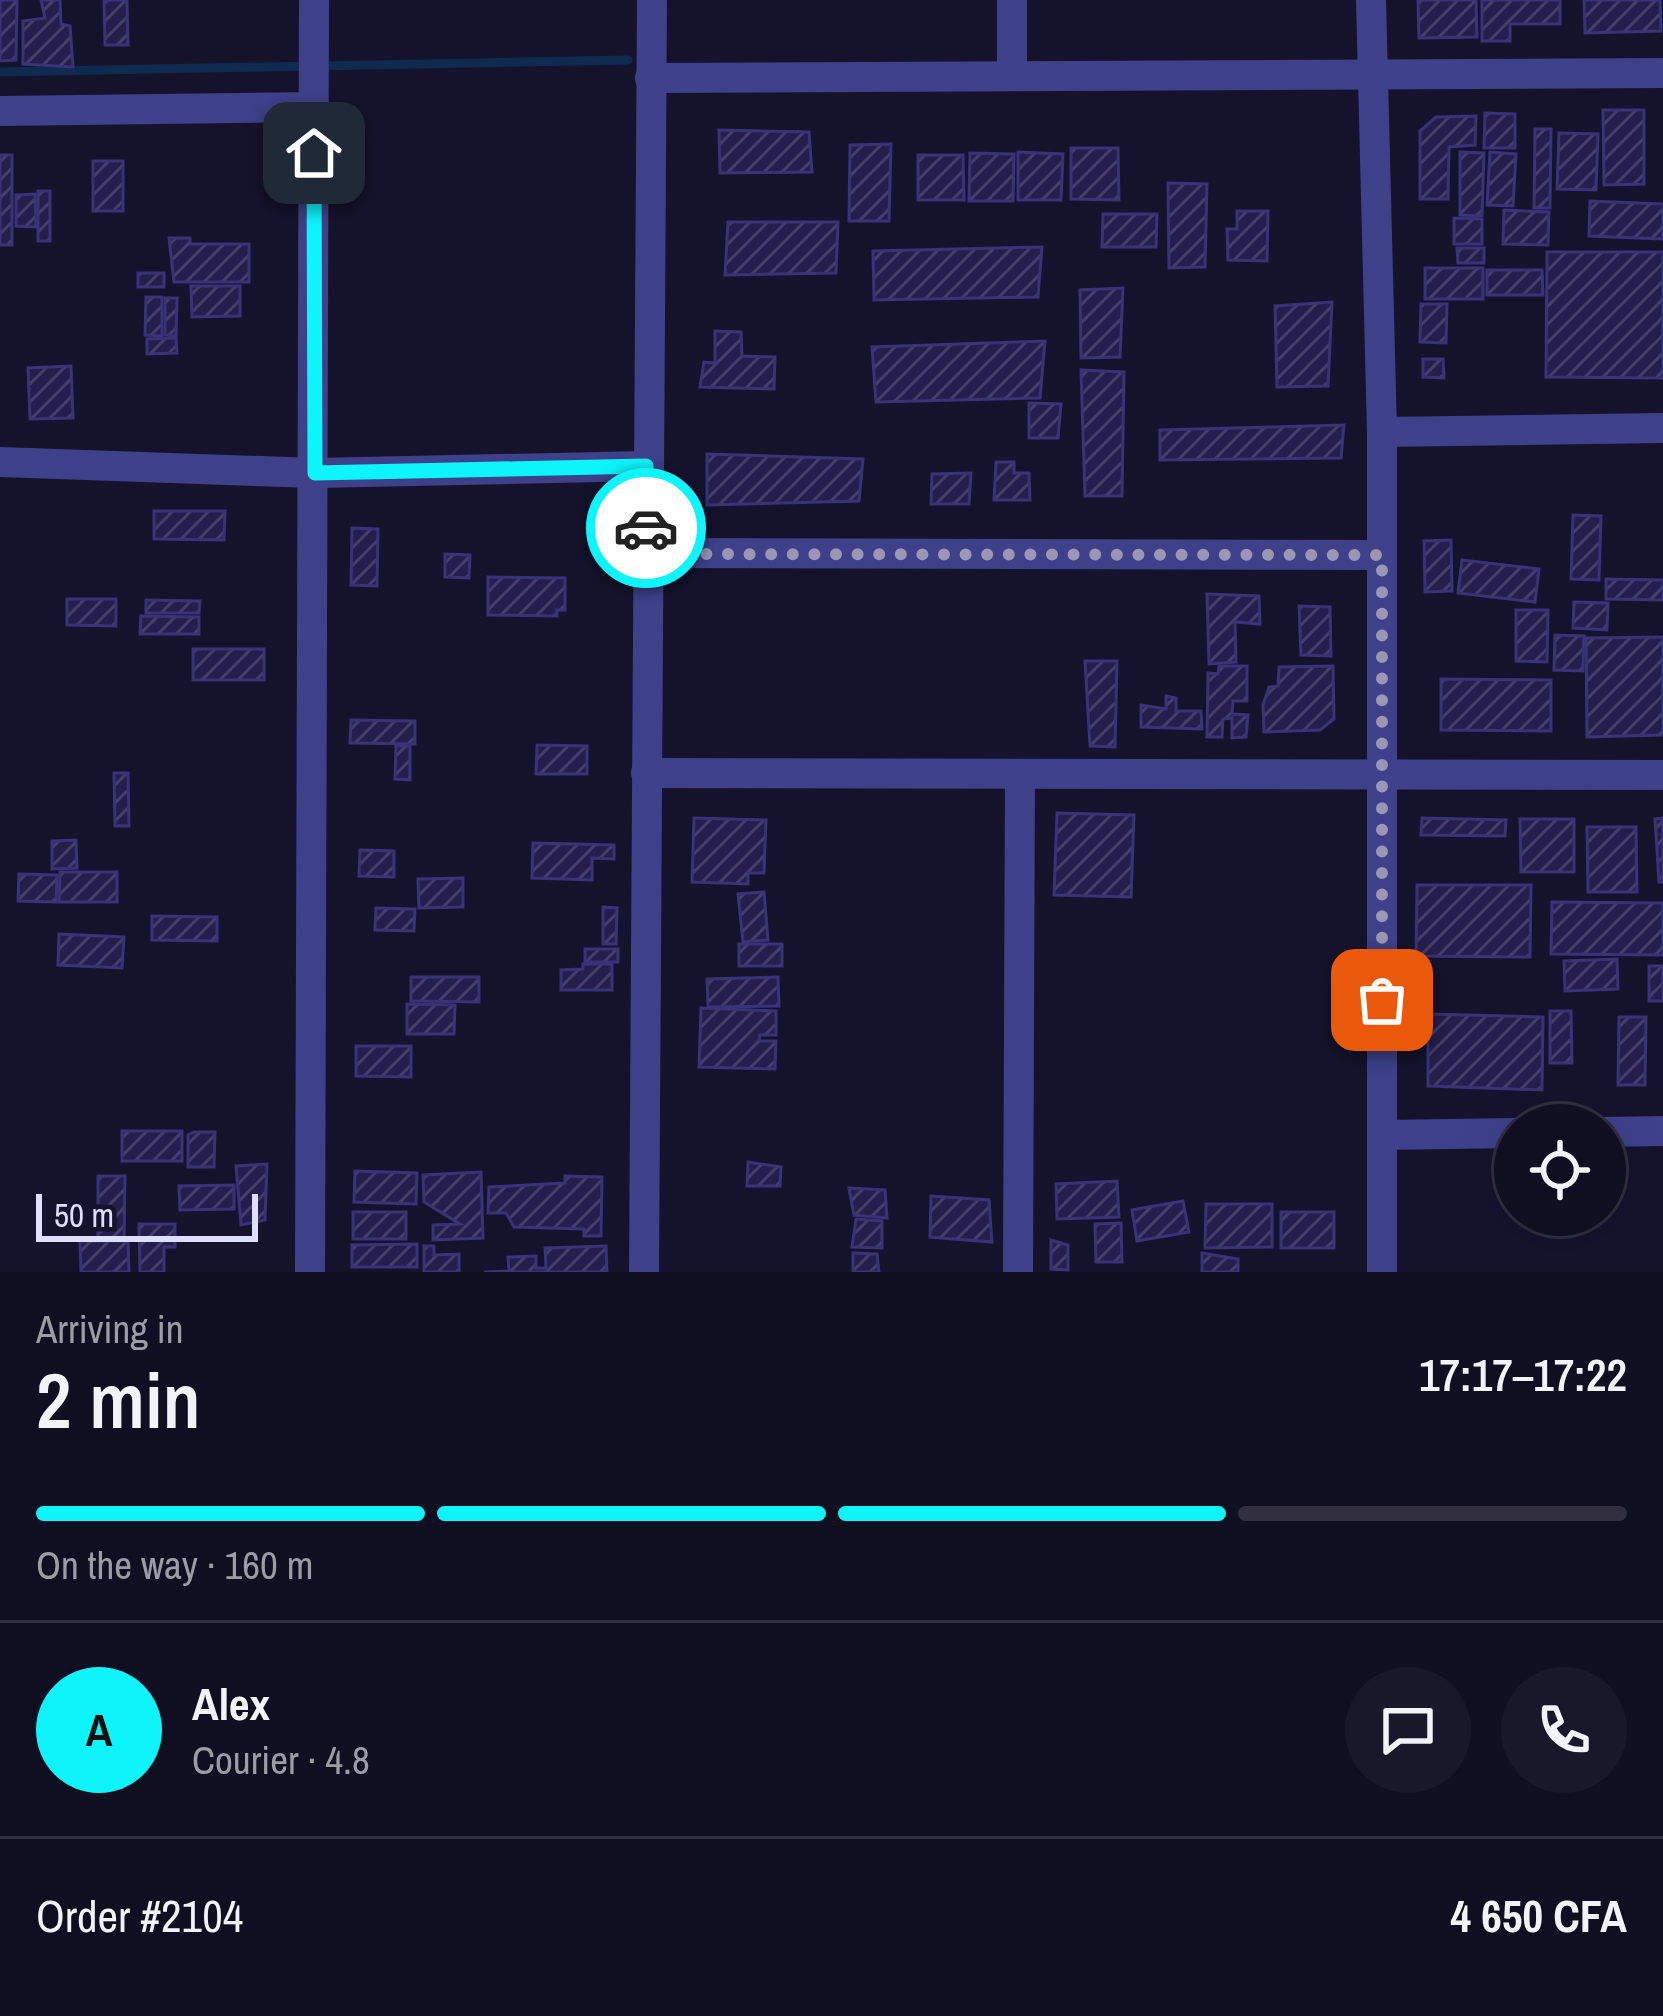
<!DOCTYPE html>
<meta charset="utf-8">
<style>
:root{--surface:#100e21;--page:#19172a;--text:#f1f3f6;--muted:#9c9ca5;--line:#302e3f;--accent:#0ef4fb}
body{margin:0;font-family:"Archivo Narrow",sans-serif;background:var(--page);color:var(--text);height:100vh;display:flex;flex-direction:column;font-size:45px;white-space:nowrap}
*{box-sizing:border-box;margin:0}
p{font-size:39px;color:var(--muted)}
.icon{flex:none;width:66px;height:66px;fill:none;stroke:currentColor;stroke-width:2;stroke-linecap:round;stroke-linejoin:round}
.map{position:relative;height:1272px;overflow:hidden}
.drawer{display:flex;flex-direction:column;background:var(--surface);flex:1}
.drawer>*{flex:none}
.fabs{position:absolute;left:1494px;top:1104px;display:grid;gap:24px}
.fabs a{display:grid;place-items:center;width:132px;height:132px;border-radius:50%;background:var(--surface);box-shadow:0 12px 48px #0002,0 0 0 3px var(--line);font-size:60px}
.scale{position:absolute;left:36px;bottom:30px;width:222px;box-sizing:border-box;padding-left:12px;border:6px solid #e0defe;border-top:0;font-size:33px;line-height:42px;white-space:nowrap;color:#e0defe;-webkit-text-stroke:9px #15122c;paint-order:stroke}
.pin{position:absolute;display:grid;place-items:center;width:102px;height:102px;color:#fff;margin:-51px;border-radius:24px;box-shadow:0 6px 18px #0006}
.courier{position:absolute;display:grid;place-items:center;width:120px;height:120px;margin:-60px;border:9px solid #0ef4fb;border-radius:50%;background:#fff;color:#222;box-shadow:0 3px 15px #0007}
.overview em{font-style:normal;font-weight:600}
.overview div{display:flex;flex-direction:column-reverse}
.overview{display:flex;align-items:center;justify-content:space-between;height:204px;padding:0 36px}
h1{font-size:78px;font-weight:600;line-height:90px}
.bar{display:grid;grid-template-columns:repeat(4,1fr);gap:18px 12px;align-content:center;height:144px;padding:0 36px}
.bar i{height:15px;border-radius:9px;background:var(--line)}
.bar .active{background:var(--accent)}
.bar p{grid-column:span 4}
.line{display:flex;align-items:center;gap:30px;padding:0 36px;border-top:3px solid var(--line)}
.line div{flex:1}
.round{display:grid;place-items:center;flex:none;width:126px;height:126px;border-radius:63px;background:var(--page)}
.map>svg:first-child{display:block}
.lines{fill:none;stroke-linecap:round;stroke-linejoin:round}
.stream{stroke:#0e2b4f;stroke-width:9}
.building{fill:url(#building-hatch);stroke:#3a3179;stroke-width:3}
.minor{stroke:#3e418a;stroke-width:30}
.tertiary{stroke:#3e418a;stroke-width:30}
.done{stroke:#9997b4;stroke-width:12;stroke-dasharray:0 21.6}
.route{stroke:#0ef4fb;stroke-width:15}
</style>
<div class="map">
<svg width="1663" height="1272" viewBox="0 0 1663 1272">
<defs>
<pattern id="building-hatch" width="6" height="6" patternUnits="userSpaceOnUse" patternTransform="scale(3)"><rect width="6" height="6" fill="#251e4d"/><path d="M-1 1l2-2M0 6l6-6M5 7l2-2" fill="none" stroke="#443e68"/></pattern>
</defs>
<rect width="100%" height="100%" fill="#15122c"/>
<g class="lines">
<polyline class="stream" points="0,72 628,60"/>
</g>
<g class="building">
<polygon points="0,0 17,0 16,60 0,61"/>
<polygon points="41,0 60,0 61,24 70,26 73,67 23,64 23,21 45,18"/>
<polygon points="104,0 127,0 128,45 105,45"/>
<polygon points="1418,0 1476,0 1477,37 1419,38"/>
<polygon points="1482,0 1560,0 1560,24 1510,24 1510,41 1482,41"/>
<polygon points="1584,0 1660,0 1661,31 1585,33"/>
<polygon points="1603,110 1644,110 1644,184 1604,185"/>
<polygon points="1485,113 1515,114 1515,148 1484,148"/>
<polygon points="1476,116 1475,145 1449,147 1448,199 1420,199 1420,131 1436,117"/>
<polygon points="1535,129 1551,129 1550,208 1534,208"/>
<polygon points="719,130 809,132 812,172 720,173"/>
<polygon points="1559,133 1598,134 1596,190 1557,189"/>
<polygon points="891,144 889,221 849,221 850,145"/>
<polygon points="1071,148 1118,148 1119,200 1071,199"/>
<polygon points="1018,152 1063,154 1061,200 1018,200"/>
<polygon points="1460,152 1484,153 1482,216 1460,215"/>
<polygon points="1490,152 1516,154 1513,206 1487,205"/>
<polygon points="970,153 1014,154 1013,201 969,201"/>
<rect x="0" y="155" width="12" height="90"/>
<polygon points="918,155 963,155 964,200 918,200"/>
<rect x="93" y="161" width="30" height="50"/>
<polygon points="1168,183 1207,184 1205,267 1169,268"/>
<rect x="38" y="191" width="12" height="50"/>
<polygon points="35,194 36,227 16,226 16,195"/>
<polygon points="1590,201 1663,204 1663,239 1589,236"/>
<polygon points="1504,210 1549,212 1548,245 1503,244"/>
<polygon points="1237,211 1268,211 1267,261 1228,260 1227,229 1237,229"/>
<polygon points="1103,214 1157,214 1156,247 1102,247"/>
<polygon points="1454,218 1482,219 1482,244 1454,244"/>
<polygon points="728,222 838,222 836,273 725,275"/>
<polygon points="169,238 190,238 190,244 249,244 249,282 174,282"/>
<polygon points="1042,247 1038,297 874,300 873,251"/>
<polygon points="1457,248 1484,248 1484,263 1458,263"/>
<polygon points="1547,252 1663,252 1663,378 1546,377"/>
<rect x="1425" y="268" width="58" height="31"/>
<polygon points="1487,270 1542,270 1543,295 1487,295"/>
<rect x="138" y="273" width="26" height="14"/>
<polygon points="191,286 240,286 240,316 192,317"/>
<polygon points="1123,288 1120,357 1081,358 1080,290"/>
<polygon points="146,297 162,297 162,336 145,335"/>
<polygon points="165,298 177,298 176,336 165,335"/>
<polygon points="1332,302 1328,386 1277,387 1275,306"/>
<polygon points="1421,304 1447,304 1446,343 1420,342"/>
<polygon points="715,331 741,332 742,356 775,357 774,389 700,387 704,362 715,363"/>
<polygon points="176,338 177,353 147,354 147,339"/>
<polygon points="1045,341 1040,398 876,402 872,347"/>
<polygon points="1423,359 1443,359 1444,378 1423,377"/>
<polygon points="71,366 73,418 30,419 28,368"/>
<polygon points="1081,370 1124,372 1122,496 1085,496"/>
<polygon points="1029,403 1061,404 1058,438 1029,438"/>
<polygon points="1344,425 1341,458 1160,460 1160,430"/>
<polygon points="707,454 863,459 859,501 707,505"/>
<polygon points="996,462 1014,462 1014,473 1029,473 1030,500 994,500"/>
<polygon points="971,473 969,504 931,504 932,474"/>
<polygon points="154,511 225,511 224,540 154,539"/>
<polygon points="1573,515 1601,516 1599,580 1571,579"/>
<polygon points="352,528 378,529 377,586 351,585"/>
<polygon points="1451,540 1452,591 1425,592 1424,541"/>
<polygon points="445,554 470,555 469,578 445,577"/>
<polygon points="1462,560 1539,569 1535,602 1458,593"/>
<polygon points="488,577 565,578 565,610 557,610 557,616 488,615"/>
<polygon points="1606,579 1663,580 1663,600 1606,599"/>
<polygon points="1207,594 1259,596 1260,624 1235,622 1236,662 1209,664"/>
<polygon points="67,599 116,599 116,626 67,625"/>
<polygon points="146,600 200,601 199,613 146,613"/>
<polygon points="1574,602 1608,603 1607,630 1573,628"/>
<polygon points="1299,606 1330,607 1331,656 1301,655"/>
<polygon points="1516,610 1548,610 1547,662 1516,661"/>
<polygon points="141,616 199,617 199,634 140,634"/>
<polygon points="1555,635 1584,636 1583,671 1554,670"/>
<polygon points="1663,637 1663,735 1587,737 1586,638"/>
<rect x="193" y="649" width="71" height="31"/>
<polygon points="1085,661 1117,661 1115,747 1090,746"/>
<polygon points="1219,666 1247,666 1247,701 1233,701 1232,714 1248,715 1246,737 1232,738 1232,718 1223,719 1222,737 1207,737 1208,673 1218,674"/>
<polygon points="1333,666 1334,719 1320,730 1264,732 1263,705 1269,687 1278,686 1279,667"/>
<polygon points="1441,679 1551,680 1551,731 1441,730"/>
<polygon points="1166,696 1176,698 1176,711 1201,711 1202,729 1141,727 1141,705 1166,709"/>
<polygon points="351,720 415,721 415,744 350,743"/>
<polygon points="537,745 587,746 587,774 536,774"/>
<polygon points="396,746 410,746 410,780 395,779"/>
<polygon points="114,773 128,773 129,826 115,826"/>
<polygon points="1057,813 1134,815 1131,897 1054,895"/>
<polygon points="694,818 766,820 764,873 748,873 748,884 692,882"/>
<polygon points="1422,818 1506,820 1505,836 1421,835"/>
<polygon points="1663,818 1663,882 1659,882 1655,819"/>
<polygon points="1520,819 1574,819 1574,872 1521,872"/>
<polygon points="1587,827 1636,827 1637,892 1588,892"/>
<polygon points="76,840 77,868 52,869 52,841"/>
<polygon points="533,843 614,845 614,859 592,858 592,880 532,878"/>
<polygon points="360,850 394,851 394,877 359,876"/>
<polygon points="60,872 117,872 117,902 59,902"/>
<polygon points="19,874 57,875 56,902 18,901"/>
<polygon points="463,878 463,907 419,908 418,879"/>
<polygon points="1417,885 1531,885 1530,957 1416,956"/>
<polygon points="764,892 768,940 743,942 738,894"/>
<polygon points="1552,902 1663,903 1663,955 1551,954"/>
<polygon points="603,907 617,908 616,944 603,944"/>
<polygon points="376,908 415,909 414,931 375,930"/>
<polygon points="152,916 217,917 217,941 152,940"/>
<polygon points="59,934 124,937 122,968 58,965"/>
<rect x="739" y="944" width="43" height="22"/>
<rect x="585" y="949" width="33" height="13"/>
<polygon points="1617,959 1618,989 1565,991 1564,961"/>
<polygon points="583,964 612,964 612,990 561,990 561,970 583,969"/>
<rect x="1649" y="966" width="14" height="35"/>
<polygon points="411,977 479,977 479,1002 411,1001"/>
<polygon points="778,977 779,1006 708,1007 707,979"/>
<polygon points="407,1004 455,1005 454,1034 407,1034"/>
<polygon points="701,1008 776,1011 776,1035 760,1035 759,1041 776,1041 775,1069 699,1067"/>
<polygon points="1550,1011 1571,1011 1572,1063 1550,1063"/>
<polygon points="1428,1014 1543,1017 1542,1090 1428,1086"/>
<polygon points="1619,1017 1646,1017 1645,1085 1618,1085"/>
<polygon points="356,1046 411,1046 411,1077 356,1076"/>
<rect x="122" y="1131" width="60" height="30"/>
<polygon points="194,1132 215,1132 214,1167 188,1167 188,1135"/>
<polygon points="748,1162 781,1167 780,1186 747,1186"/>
<polygon points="267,1164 265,1220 241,1225 236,1166"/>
<polygon points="355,1171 417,1173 416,1204 354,1202"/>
<polygon points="481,1172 483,1238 433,1240 433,1225 460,1224 424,1202 423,1175"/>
<polygon points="98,1176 125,1176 124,1240 98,1240"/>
<polygon points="565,1176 602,1177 601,1236 584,1236 584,1229 514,1227 506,1213 488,1213 489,1187 565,1183"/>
<polygon points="1117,1181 1119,1217 1057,1219 1056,1184"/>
<polygon points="234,1185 234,1209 180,1210 179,1186"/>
<polygon points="849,1188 885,1190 887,1218 854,1215"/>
<polygon points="931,1196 989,1200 992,1242 930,1237"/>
<polygon points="1183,1201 1189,1232 1137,1241 1132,1210"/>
<polygon points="1206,1204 1272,1204 1272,1247 1205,1248"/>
<rect x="353" y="1212" width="53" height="27"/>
<rect x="1281" y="1212" width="53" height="36"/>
<polygon points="856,1219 882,1221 882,1248 852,1247"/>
<polygon points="1121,1223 1122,1262 1096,1262 1095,1224"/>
<polygon points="139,1224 175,1224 175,1247 164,1247 164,1272 140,1272"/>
<polygon points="1051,1240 1068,1245 1068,1270 1051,1269"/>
<polygon points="80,1241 128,1241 129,1272 81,1272"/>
<polygon points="417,1244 417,1267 352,1267 352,1245"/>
<polygon points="424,1246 434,1246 434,1255 459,1254 459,1272 424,1272"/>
<polygon points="606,1246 607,1272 484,1272 509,1271 508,1257 536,1256 536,1268 546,1268 545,1248"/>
<polygon points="853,1253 877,1254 879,1272 853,1272"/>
<polygon points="1202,1253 1238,1259 1238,1272 1202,1272"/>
</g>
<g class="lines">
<g class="minor">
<polyline points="1371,0 1382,432 1382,1272"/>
<polyline points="1012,76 1012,0"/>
<polyline points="650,78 1663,73"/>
<polyline points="0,111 314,107"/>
<polyline points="1382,432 1663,428"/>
<polyline points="0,462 315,473 646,466"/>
<polyline points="646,553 1382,555"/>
<polyline points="646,773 1663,775"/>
<polyline points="1605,1132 1663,1131"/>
<polyline points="1382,1135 1515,1133"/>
<polyline points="310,1272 314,0"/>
<polyline points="1018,1272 1020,774"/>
</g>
<polyline class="tertiary" points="644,1272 652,0"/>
</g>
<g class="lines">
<polyline class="done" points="646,528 646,554 1382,555 1382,1000"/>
<polyline class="route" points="314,153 315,473 646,466 646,528"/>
</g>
</svg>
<div class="fabs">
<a><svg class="icon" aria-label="locate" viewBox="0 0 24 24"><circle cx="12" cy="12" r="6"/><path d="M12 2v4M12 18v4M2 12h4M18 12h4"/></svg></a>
</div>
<div class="scale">50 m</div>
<div class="pin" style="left:1382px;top:1000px;background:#ea580c"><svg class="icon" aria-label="bag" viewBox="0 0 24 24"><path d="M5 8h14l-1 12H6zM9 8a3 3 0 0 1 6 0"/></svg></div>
<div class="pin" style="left:314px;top:153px;background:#1f2937"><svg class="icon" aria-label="home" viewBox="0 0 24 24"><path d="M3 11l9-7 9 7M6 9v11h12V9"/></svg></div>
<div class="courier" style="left:646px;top:528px"><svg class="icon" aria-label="car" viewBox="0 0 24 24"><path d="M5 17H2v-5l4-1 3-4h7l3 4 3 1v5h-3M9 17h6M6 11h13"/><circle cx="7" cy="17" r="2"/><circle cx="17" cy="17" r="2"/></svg></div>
</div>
<section class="drawer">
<div class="overview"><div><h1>2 min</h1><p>Arriving in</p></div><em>17:17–17:22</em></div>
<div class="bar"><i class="active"></i><i class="active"></i><i class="active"></i><i></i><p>On the way · 160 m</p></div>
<div class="line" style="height:216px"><b class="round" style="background:var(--accent);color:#111">A</b><div><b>Alex</b><p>Courier · 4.8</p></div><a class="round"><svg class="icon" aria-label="chat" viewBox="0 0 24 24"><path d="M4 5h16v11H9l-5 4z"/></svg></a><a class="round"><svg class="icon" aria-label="phone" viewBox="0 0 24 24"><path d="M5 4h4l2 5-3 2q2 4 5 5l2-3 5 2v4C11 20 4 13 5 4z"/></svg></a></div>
<div class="line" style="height:156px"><div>Order #2104</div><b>4 650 CFA</b></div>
</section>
